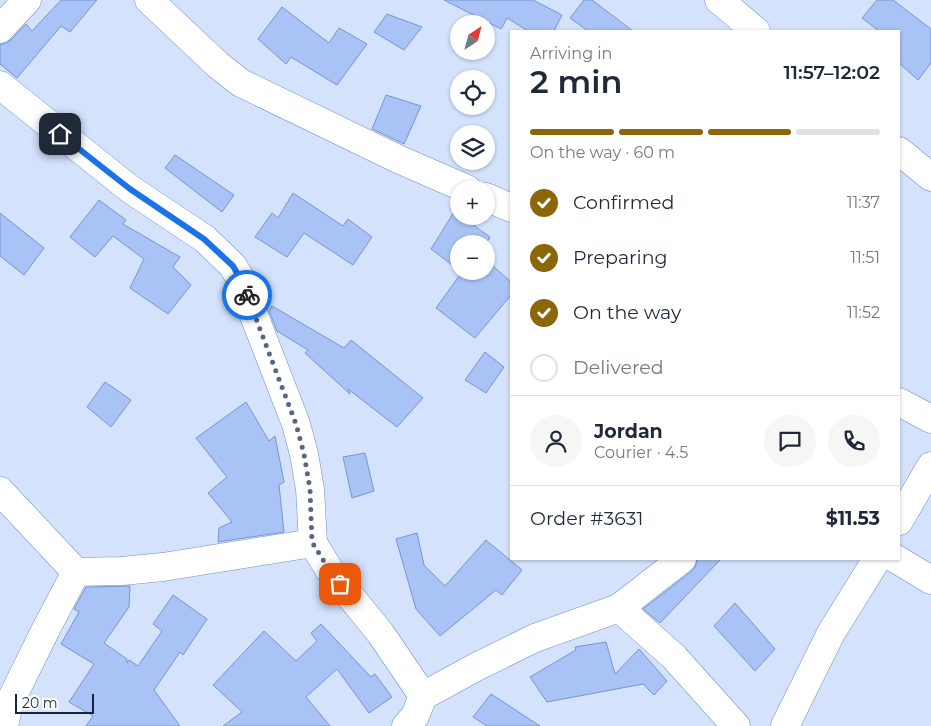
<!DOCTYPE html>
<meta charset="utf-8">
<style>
:root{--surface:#fff;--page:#f6f6f7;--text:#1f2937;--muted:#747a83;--line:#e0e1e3;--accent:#8c6709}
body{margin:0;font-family:Montserrat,sans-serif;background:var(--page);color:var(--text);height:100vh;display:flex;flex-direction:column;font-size:19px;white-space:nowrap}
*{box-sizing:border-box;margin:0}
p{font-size:16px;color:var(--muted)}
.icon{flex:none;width:28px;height:28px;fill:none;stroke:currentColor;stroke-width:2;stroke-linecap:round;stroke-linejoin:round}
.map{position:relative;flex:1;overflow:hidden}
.panel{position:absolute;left:510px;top:30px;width:390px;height:530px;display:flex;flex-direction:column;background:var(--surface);border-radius:0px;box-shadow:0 1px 4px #0004}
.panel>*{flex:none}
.needle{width:32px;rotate:36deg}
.controls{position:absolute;left:450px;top:15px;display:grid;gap:10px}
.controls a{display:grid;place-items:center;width:45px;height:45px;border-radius:50%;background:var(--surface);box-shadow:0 1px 4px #0004;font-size:25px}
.scale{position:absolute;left:15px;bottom:12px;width:79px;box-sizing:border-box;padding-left:5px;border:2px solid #18243c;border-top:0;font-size:14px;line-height:18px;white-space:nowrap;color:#18243c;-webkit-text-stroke:4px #fff;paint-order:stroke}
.pin{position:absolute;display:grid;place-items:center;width:42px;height:42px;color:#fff;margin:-21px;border-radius:10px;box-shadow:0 2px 8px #0006}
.courier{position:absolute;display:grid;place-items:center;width:50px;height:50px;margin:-25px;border:4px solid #1a73e8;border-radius:50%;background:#fff;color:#222;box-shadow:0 1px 6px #0007}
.headline em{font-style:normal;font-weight:600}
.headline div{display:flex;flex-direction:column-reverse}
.headline{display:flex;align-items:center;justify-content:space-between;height:85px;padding:0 20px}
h1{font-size:32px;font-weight:600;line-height:38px}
.bar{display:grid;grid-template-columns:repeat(4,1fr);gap:8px 5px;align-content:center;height:60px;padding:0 20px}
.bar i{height:6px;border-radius:4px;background:var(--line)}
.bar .on{background:var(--accent)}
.bar p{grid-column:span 4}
.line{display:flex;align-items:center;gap:12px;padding:0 20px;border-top:1px solid var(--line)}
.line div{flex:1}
.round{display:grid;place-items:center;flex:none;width:52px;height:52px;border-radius:26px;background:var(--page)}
ol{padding:0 20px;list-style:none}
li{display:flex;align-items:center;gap:15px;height:55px}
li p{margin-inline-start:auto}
li .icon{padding:5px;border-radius:50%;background:var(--accent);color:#fff;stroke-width:4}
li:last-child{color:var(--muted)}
li i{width:28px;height:28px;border:2px solid var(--line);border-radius:50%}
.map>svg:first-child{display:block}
.building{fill:#a9c3f6;stroke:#7695d1}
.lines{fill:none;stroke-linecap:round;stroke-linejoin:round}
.minor-casing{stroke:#718fcb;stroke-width:29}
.minor{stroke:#fff;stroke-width:28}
.done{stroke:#5a667f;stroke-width:5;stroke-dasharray:0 9}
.route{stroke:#1a73e8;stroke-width:6}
</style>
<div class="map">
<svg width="931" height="726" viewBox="0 0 931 726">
<rect width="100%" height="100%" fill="#d4e2fc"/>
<g class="building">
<polygon points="61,0 97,0 70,32 61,26 17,78 0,64 0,44 5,44 11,40 26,24 32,31"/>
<polygon points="444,0 533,0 562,15 554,31 528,31 507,18 501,29"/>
<polygon points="584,0 592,0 633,31 588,31 570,18"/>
<polygon points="877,0 893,0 931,29 931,63 918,80 899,63 899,31 879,31 862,18"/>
<polygon points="282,7 329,43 339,28 367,44 337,85 291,57 286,64 258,39"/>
<polygon points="387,14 422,27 404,50 374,32"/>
<polygon points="386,95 421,106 404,144 372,129"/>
<polygon points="175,155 234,195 222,212 165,168"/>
<polygon points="293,193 343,226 348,219 372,237 353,265 304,233 287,257 255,237 272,213 278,218"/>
<polygon points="99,200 126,220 123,224 180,257 173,267 191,285 168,314 130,288 144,259 113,236 95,257 70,237"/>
<polygon points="454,212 459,215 459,216 461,216 490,237 486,244 459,244 459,270 431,249"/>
<polygon points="0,213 44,248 24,275 0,256"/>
<polygon points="486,260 511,282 511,295 475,338 436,308 462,272 461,271 486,271"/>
<polygon points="272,306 344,348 351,340 423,398 397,427 348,389 350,394 305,353 308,350 277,331 269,311"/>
<polygon points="485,352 504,367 486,393 465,380"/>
<polygon points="105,382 131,400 111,427 87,407"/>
<polygon points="246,402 269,441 275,436 284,482 279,485 284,532 218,542 219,528 232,522 208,493 227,477 196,438"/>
<polygon points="365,453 374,491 352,498 343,457"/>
<polygon points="417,533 424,565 445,586 486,540 522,570 502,595 496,590 440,636 416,609 396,539"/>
<polygon points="697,559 721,559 660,623 643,609 692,571 696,565"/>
<polygon points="130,586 129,607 104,643 127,659 127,663 129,660 138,666 162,631 153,624 173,595 207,619 183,655 180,652 154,690 180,726 86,726 93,716 69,702 94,664 61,644 79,612 74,609 86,587"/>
<polygon points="735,603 775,649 755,671 714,626"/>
<polygon points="321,624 371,677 375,674 392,697 369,713 337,669 306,697 330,726 223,726 242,712 213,685 264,631 296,661 317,641 311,633"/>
<polygon points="606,642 615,674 639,649 667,681 654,695 643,684 547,702 530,677 576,650 575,647"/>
<polygon points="491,694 540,726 487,726 473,717"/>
</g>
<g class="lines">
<defs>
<g id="minor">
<polyline points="149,0 218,65 241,83 398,159 467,189"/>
<polyline points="719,0 756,31"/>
<polyline points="0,29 27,0"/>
<polyline points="0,85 130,189 205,239 233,266 245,287 253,313 296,424 304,454 310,489 313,543"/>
<polyline points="899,151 931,177"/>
<polyline points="486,197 511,208"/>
<polyline points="899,402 931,419"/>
<polyline points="0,491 76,572 122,571 163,567 313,543 330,571 381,634 423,696"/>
<polyline points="899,521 931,466"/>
<polyline points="896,559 931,580"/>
<polyline points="619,608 674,657 736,726"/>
<polyline points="4,726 9,704 47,627 76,572"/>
<polyline points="406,726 415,716 423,696 478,666 535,638 619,608 682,559"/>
<polyline points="785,726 831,633 877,559"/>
</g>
</defs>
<use href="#minor" class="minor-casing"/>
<use href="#minor" class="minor"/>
</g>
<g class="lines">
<polyline class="done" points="247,295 296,424 304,454 310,489 312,542 330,571 340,584"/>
<polyline class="route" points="60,134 130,189 204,239 233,266 245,287 247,295"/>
</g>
</svg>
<div class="controls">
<a><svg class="needle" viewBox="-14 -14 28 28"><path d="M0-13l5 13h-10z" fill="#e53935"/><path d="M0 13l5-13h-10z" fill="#747a83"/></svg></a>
<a><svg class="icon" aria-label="locate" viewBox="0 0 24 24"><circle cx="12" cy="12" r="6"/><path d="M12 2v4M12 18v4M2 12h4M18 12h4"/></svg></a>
<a><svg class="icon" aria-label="layers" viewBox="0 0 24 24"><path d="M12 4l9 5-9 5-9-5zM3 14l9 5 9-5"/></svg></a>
<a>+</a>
<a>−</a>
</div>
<div class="scale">20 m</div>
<div class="pin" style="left:340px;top:584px;background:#ea580c"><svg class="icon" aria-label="bag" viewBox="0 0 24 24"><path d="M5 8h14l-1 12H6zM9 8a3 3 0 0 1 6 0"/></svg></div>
<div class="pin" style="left:60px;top:134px;background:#1f2937"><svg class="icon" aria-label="home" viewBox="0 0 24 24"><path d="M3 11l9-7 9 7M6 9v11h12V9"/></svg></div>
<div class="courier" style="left:247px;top:295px"><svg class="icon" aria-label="bike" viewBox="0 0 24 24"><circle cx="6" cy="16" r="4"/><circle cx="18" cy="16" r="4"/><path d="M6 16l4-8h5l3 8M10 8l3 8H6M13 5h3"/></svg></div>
<section class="panel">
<div class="headline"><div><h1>2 min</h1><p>Arriving in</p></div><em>11:57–12:02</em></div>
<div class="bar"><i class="on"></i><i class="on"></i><i class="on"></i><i></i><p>On the way · 60 m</p></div>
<ol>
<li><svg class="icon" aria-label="check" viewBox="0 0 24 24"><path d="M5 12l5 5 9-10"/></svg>Confirmed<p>11:37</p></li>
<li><svg class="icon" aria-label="check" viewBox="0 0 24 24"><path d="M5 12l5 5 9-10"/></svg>Preparing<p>11:51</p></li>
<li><svg class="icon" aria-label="check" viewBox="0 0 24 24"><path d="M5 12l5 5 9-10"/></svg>On the way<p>11:52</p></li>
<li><i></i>Delivered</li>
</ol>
<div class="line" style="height:90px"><a class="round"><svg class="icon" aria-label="person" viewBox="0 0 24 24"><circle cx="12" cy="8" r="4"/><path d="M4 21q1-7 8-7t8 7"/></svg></a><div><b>Jordan</b><p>Courier · 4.5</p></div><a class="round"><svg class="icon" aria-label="chat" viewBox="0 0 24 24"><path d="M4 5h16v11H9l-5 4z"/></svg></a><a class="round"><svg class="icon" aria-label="phone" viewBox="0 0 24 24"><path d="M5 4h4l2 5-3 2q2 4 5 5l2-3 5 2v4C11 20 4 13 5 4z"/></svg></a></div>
<div class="line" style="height:65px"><div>Order #3631</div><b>$11.53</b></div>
</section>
</div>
